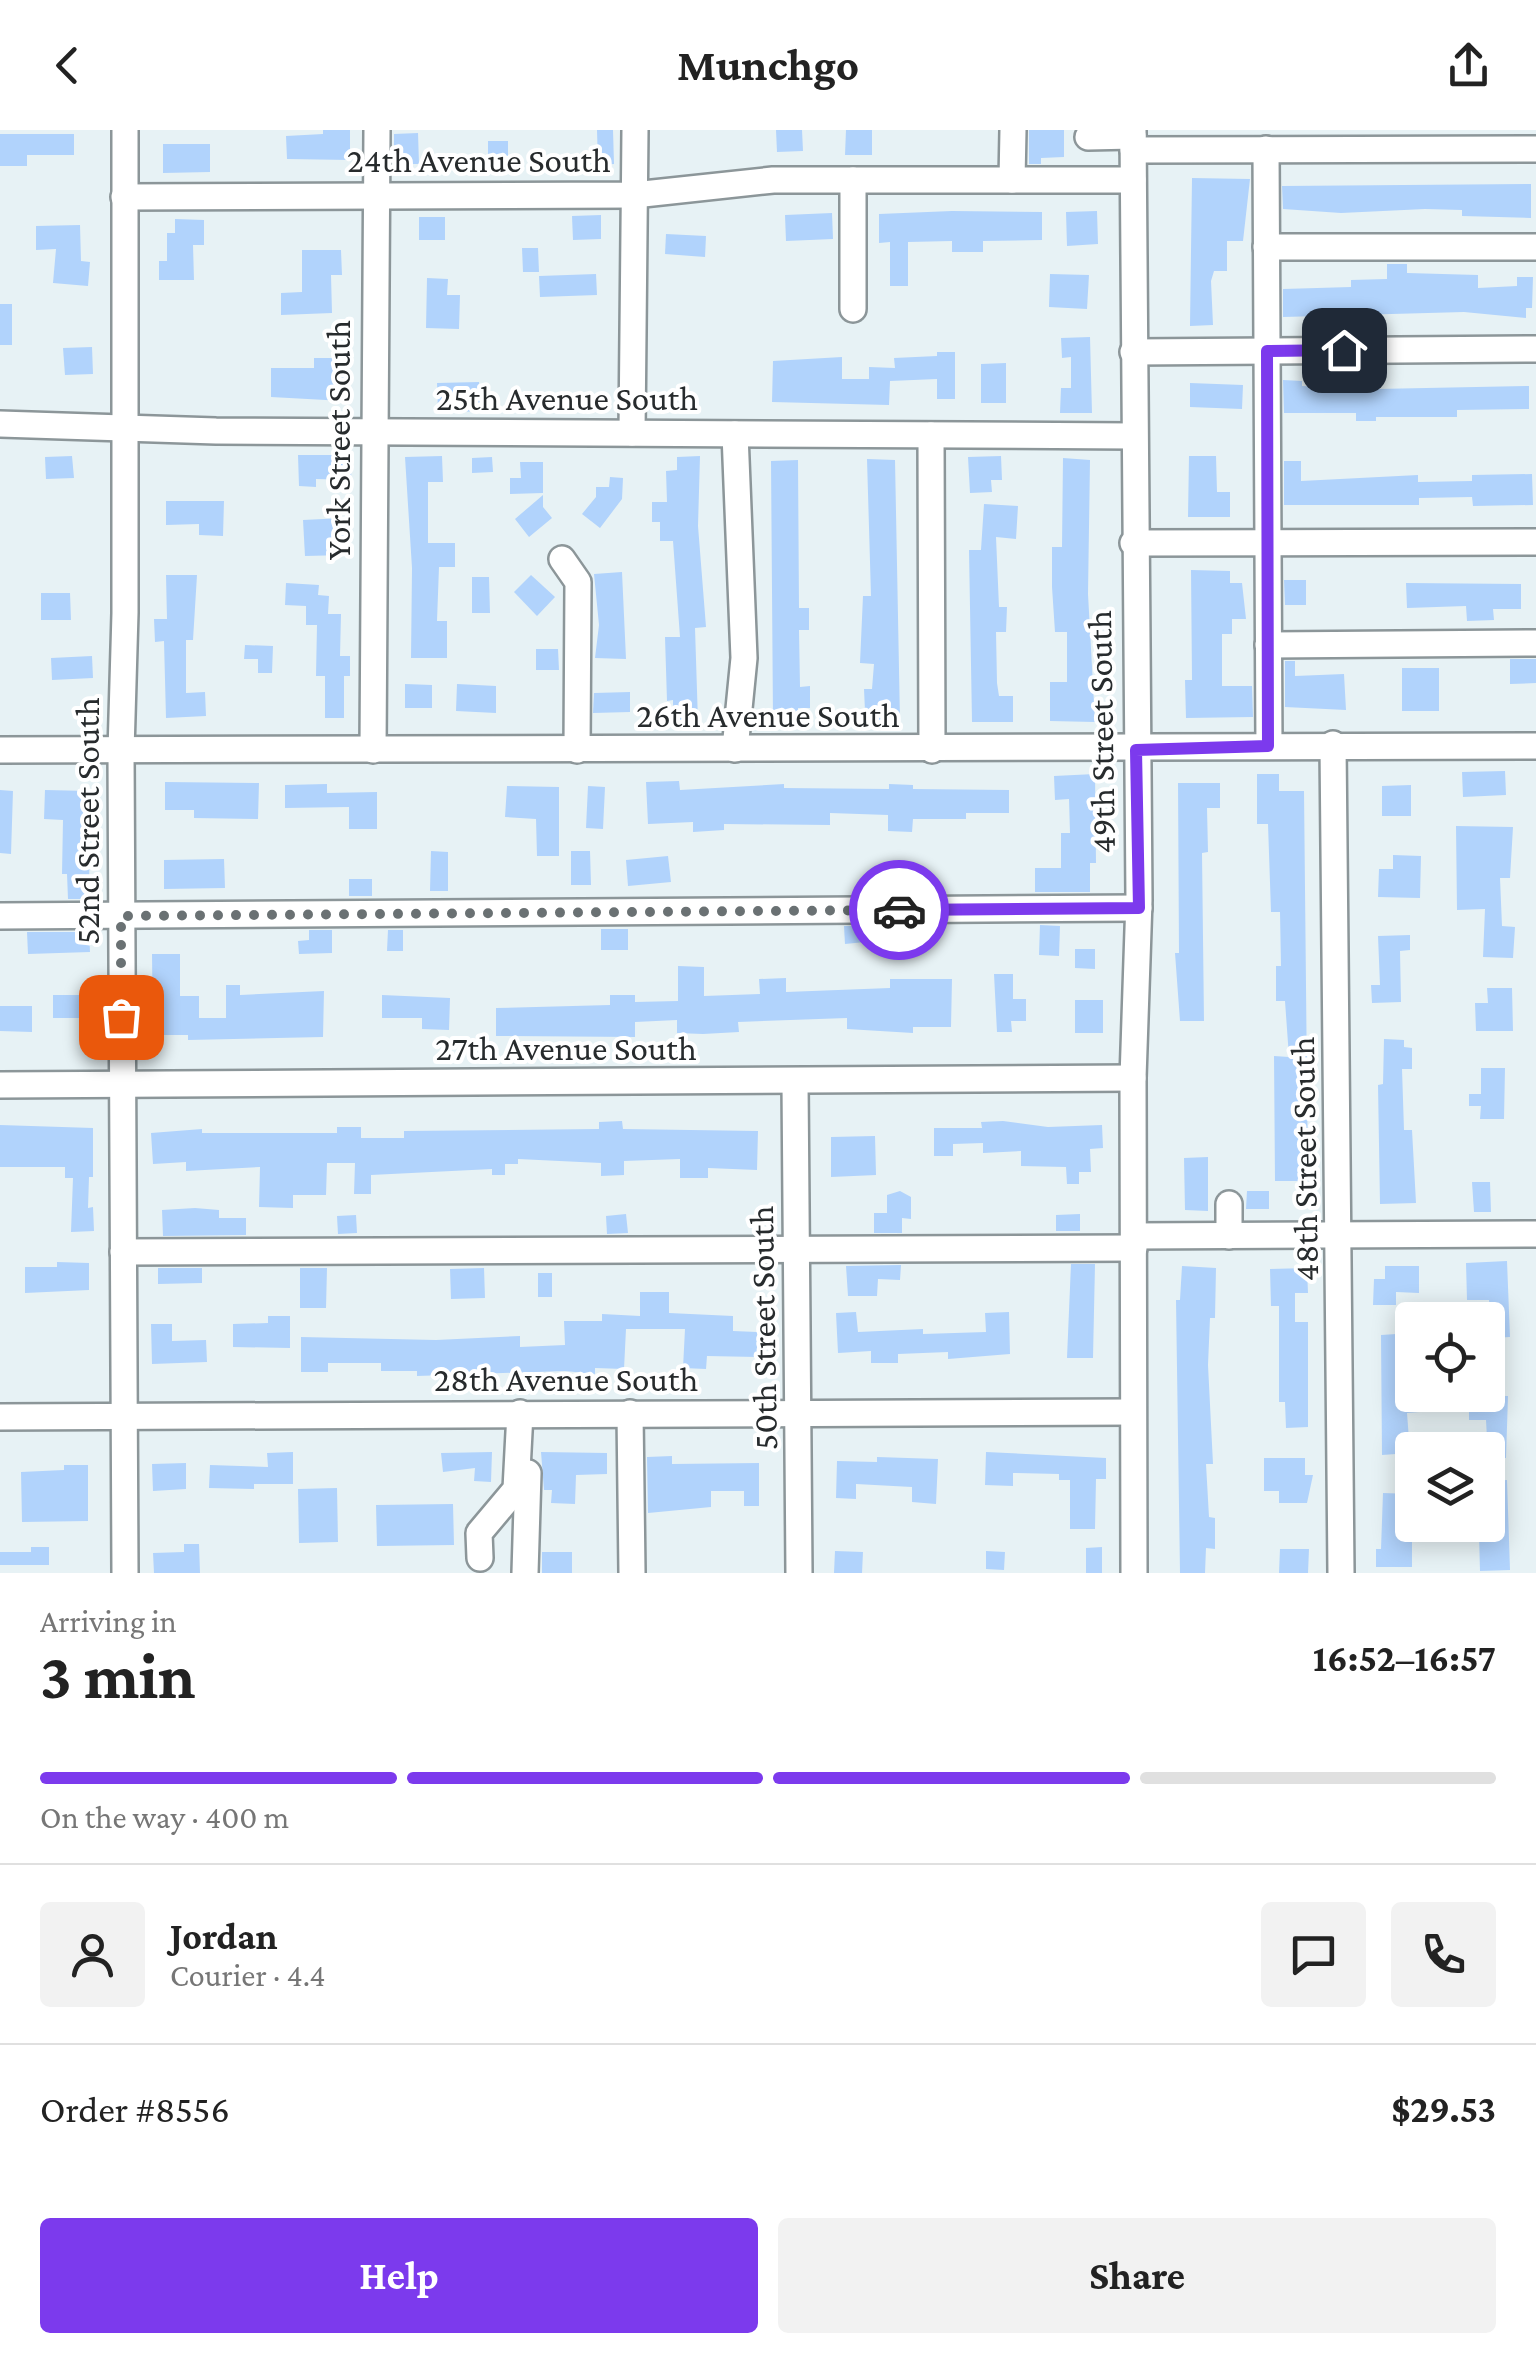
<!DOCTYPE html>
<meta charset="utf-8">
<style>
:root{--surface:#fff;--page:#f2f2f2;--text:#222;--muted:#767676;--line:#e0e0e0;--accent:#7c3aed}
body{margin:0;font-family:"Crimson Pro",serif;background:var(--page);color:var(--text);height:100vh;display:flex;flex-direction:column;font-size:38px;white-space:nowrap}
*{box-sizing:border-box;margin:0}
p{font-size:32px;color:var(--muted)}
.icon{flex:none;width:55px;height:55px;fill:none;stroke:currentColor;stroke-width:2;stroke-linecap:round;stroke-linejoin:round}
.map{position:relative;height:1443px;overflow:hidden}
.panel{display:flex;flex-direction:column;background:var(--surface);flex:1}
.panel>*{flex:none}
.controls{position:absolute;left:1395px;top:1172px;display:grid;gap:20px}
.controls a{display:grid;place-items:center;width:110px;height:110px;border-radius:10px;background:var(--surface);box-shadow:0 5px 25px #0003;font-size:50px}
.pin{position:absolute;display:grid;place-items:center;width:85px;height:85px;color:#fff;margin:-42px;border-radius:20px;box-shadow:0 5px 15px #0006}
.courier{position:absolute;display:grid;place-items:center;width:100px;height:100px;margin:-50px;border:8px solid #7c3aed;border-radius:50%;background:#fff;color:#222;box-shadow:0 2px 12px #0007}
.overview em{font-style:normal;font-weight:700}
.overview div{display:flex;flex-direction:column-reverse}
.overview{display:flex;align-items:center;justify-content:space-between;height:170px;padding:0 40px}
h1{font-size:65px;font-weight:700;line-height:75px}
.bar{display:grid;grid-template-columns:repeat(4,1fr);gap:15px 10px;align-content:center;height:120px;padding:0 40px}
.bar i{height:12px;border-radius:8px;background:var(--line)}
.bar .selected{background:var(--accent)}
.bar p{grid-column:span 4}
.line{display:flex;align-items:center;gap:25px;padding:0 40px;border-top:2px solid var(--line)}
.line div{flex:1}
.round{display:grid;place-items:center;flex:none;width:105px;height:105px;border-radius:10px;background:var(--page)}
.action{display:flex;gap:20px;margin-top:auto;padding:20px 40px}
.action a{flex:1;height:115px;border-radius:10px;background:var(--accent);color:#fff;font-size:40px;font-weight:700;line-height:115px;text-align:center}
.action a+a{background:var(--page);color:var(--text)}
header{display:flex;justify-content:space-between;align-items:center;height:130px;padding:0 40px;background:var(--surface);font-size:45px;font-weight:700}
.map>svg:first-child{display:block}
.building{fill:#b1d3fc}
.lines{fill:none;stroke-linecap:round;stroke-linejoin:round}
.minor-casing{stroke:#8c9699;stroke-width:30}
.minor{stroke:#fff;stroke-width:25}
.done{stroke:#6a7173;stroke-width:10;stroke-dasharray:0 18}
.route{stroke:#7c3aed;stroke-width:12}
.labels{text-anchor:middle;stroke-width:8;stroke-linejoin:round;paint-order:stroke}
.street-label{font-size:35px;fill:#272b2d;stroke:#fff}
</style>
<header><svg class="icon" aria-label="back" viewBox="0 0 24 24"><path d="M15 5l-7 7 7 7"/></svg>Munchgo<svg class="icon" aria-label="share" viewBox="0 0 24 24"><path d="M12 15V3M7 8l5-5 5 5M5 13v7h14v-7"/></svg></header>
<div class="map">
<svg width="1536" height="1443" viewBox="0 0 1536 1443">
<rect width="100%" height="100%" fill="#e7f2f5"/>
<g class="building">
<polygon points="323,0 350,0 350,30 287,29 286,6 323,4"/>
<polygon points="597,0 613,0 614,34 598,35"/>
<polygon points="776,0 802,0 803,21 777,22"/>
<polygon points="846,0 872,0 872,25 845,25"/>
<polygon points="1029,0 1064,0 1064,27 1041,28 1041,34 1029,34"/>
<polygon points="418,3 419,34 394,34 394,4"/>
<polygon points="0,4 74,4 74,25 27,25 27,36 0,36"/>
<rect x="488" y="11" width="20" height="24"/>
<polygon points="163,14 210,14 210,42 163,43"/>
<polygon points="1192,48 1250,49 1243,111 1227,111 1227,141 1214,141 1211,151 1213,195 1190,196"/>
<polygon points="1531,54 1531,88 1462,86 1462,80 1425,79 1341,83 1283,79 1282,56"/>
<polygon points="952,81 1042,82 1042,110 983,111 983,122 952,122 952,111 908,112 908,156 890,156 890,112 879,113 879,84"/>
<polygon points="1097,81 1098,114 1067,116 1066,82"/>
<polygon points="832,83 833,109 786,111 785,85"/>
<polygon points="601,85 601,109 573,110 572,86"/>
<rect x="419" y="87" width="26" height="23"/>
<polygon points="175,89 204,90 204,115 193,115 194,150 159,150 159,131 167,131 167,103 175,103"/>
<polygon points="80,95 81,131 90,132 88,156 53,153 56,119 36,120 36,96"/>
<polygon points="666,104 706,106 705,127 665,124"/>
<polygon points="522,118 538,118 539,142 523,142"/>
<polygon points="302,120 341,120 342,145 331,145 332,183 281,185 281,163 302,162"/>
<polygon points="1387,134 1407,134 1407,143 1478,145 1478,158 1517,156 1517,147 1533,147 1532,178 1526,178 1526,188 1464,182 1283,187 1283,159 1351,157 1351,150 1387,149"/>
<polygon points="596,144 597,165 540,167 539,146"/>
<polygon points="1050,144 1089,145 1087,179 1049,177"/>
<polygon points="427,148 448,149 447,165 460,165 459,199 426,198"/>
<rect x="0" y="174" width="12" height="41"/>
<polygon points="1090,207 1092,283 1060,283 1061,258 1071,258 1071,227 1062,228 1061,208"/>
<polygon points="92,217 93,244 65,245 63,218"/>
<polygon points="937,222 955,222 955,269 937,269 937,249 890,251 889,275 772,272 773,231 842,227 842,249 869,249 869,237 895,238 894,228 937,226"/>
<polygon points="314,228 344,228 344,271 271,267 271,238 314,238"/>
<polygon points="1006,233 1006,273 981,273 981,234"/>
<polygon points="1283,250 1302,251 1302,256 1376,259 1529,256 1529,279 1457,280 1457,287 1376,287 1376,291 1356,291 1356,283 1284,283"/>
<polygon points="479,252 480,281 438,283 437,253"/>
<polygon points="1190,253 1243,255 1242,279 1190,277"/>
<polygon points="298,325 352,325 351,350 316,349 316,357 299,356"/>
<polygon points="72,326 74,348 46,349 45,327"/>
<polygon points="442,326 443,352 428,352 428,413 455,413 455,437 439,437 437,491 447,491 447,528 411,528 412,438 405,327"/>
<polygon points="700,326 698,396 706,497 695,498 698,592 673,592 673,570 667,571 665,507 680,507 673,411 660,411 660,392 652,392 652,372 667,372 666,341 677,340 677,327"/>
<polygon points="1001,326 1002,350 991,350 992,362 970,363 968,327"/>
<polygon points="1189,326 1216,326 1217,362 1230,362 1230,387 1188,387"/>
<polygon points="492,327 493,342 472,343 472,328"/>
<polygon points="1063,328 1090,330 1088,464 1095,592 1050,591 1050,552 1067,552 1067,502 1055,502 1052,457 1052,417 1062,417"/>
<polygon points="867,329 895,330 900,591 877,592 877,581 865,581 864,559 872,559 874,534 860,533 863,466 871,466"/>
<polygon points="798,330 799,478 809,478 809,500 799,500 800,557 810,556 810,578 798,578 798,589 773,590 771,331"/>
<polygon points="1284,331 1301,331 1301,351 1418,345 1418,352 1472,351 1472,345 1532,344 1533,375 1473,376 1472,367 1419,368 1419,375 1284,375"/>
<polygon points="520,332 543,332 543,363 510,364 510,348 521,348"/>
<polygon points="610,347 623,348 622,369 600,398 582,384 596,367 596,357 609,357"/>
<polygon points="543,365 543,377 552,388 529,407 515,389"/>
<polygon points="166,371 224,371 223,406 199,405 199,394 166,395"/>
<polygon points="984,374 1018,376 1016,409 996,407 999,477 1007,477 1006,502 996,502 997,553 999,566 1013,566 1013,592 972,592 969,420 981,420"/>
<polygon points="344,388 345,425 305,426 303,390"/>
<polygon points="1191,440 1230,441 1230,453 1242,453 1246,489 1232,489 1232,504 1222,504 1222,556 1252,556 1253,587 1186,588 1185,550 1192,550"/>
<polygon points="622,442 626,529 595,528 599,495 594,444"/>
<polygon points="166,445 197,445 193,510 186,510 186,563 205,562 206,586 166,588 164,511 155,512 154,489 167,489"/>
<polygon points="531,445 555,467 537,486 514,462"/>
<polygon points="472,447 489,447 490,483 472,483"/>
<polygon points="1284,450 1306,450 1306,475 1285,475"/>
<polygon points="286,453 319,455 318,465 329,466 328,484 341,484 340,526 350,526 350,546 344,546 344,588 325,588 325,546 316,546 317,495 306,495 306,476 285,475"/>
<polygon points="1406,453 1521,454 1521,479 1493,479 1494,490 1467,491 1466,476 1407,478"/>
<polygon points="41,463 70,463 71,490 41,490"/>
<polygon points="245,515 273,516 272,543 258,543 258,529 244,529"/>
<polygon points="536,519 558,519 559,540 536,540"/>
<polygon points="92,526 93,548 52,550 51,528"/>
<polygon points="1510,529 1536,529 1536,553 1510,554"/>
<polygon points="1285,531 1295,531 1295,546 1344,544 1346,580 1285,577"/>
<rect x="1402" y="538" width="37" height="43"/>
<polygon points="405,554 432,555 432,578 405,578"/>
<polygon points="457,554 496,556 496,583 456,581"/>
<polygon points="630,562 630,582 593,583 594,563"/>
<polygon points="1505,641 1506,665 1463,667 1462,642"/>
<polygon points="1095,644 1096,733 1090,733 1090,762 1035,762 1035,738 1061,738 1061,703 1070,703 1069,669 1055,670 1054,646"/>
<polygon points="1257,644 1279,644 1279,661 1304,661 1308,1051 1275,1051 1274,926 1289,927 1285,871 1276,871 1276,836 1281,836 1280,782 1271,782 1268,694 1257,694"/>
<polygon points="679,651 680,660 784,654 784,658 889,659 889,654 913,655 913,659 1009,660 1009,683 966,683 966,689 913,689 912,702 888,701 888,685 830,683 830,695 724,694 724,700 693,702 693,692 648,694 646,652"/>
<polygon points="165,652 259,653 258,689 194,688 194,680 165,680"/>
<polygon points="1178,653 1220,653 1220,678 1207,678 1208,722 1202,723 1204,891 1180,891 1175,823 1179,823"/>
<polygon points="327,654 327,663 377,662 377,699 349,699 349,677 285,678 285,655"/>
<polygon points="1411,655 1411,686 1382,686 1382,656"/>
<polygon points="507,656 559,657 559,726 537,726 536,689 505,687"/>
<polygon points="588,656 605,657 603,699 586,698"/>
<polygon points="0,660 13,661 11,724 0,723"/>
<polygon points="45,660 90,661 89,769 68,769 67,744 62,744 63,690 44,689"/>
<polygon points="1456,696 1513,697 1510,748 1500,748 1502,796 1515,797 1513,828 1483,827 1485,779 1457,780"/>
<polygon points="431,721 448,722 448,761 430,761"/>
<polygon points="571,721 590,721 591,755 571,755"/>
<polygon points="1393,725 1421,726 1420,768 1378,767 1379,739 1393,739"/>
<polygon points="668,726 671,752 628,756 626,730"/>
<polygon points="224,729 225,758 164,759 164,730"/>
<polygon points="885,732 912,733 912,761 885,761"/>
<rect x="349" y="749" width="23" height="17"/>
<polygon points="1040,795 1060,796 1059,826 1039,825"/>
<polygon points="844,796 864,796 865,812 845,814"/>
<rect x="601" y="799" width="27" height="21"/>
<polygon points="309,800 332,800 332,823 299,824 298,811 309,810"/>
<polygon points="388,800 403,800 403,821 387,821"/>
<polygon points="27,802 89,802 90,822 28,824"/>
<polygon points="1410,805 1410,820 1400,821 1401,872 1372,873 1371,855 1380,855 1378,806"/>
<polygon points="1075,819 1095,819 1095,839 1075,838"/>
<polygon points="152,824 180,824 180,866 199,866 199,888 226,888 226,855 240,855 240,865 324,861 323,907 188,910 188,905 153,905"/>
<polygon points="678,836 704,837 704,866 760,864 759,849 786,848 786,862 890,858 890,849 952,849 951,897 913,897 913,903 847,899 847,888 738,892 739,902 703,904 677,903 677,890 635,892 635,907 496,906 496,878 610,875 610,865 635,865 635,872 678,871"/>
<polygon points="994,844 1013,844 1013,869 1026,869 1026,891 1011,891 1012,902 997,902"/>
<polygon points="1487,858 1512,858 1513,901 1476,901 1475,873 1488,873"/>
<rect x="53" y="865" width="38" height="23"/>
<polygon points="382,865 450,868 449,900 422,899 422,888 382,888"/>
<rect x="1075" y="870" width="28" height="33"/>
<polygon points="0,876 32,876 32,902 0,901"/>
<polygon points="1384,909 1404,910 1404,917 1412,918 1412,939 1402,939 1404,1000 1412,1000 1416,1073 1380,1074 1378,955 1383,954"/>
<polygon points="1481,938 1505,938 1504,989 1480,989 1481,976 1469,976 1469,964 1481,964"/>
<polygon points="622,991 623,999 758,1001 757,1040 708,1038 708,1048 680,1048 680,1029 624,1031 624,1045 601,1046 601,1033 518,1029 518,1034 505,1034 505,1045 492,1045 492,1039 371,1045 371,1064 354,1064 355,1033 327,1033 326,1065 293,1065 293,1078 259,1077 260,1037 186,1041 186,1032 153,1034 151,1003 202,999 202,1003 337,1003 337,997 361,997 361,1008 404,1008 404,1001 599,999 599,992"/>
<polygon points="1003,991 1048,997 1102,995 1103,1018 1090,1019 1091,1042 1079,1042 1079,1054 1067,1054 1066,1037 1021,1036 1021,1021 983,1023 983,1013 953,1014 953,1026 934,1026 934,998 982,998 981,992"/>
<polygon points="0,995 93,998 93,1047 89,1047 88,1078 93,1077 94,1101 71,1102 73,1048 65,1048 65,1037 0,1037"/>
<polygon points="875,1006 876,1045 831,1047 831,1007"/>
<polygon points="1208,1027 1208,1081 1185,1080 1184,1028"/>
<polygon points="1472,1052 1490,1052 1491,1082 1474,1082"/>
<polygon points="900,1061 911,1067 911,1089 902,1088 902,1103 874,1103 874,1083 887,1083 887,1065"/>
<polygon points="1247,1061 1269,1061 1269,1079 1246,1079"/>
<polygon points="195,1078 219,1080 219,1088 246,1088 246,1105 163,1106 162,1080"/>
<polygon points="626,1084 628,1103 607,1104 606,1086"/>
<polygon points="1080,1084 1080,1101 1056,1101 1056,1085"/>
<polygon points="356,1085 357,1103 338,1104 337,1086"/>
<polygon points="1507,1131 1510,1207 1492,1208 1489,1170 1467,1170 1466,1133"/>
<polygon points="57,1132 89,1133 89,1160 25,1163 25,1137 57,1137"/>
<polygon points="1071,1134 1095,1134 1093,1228 1067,1228"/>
<polygon points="901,1135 900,1150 878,1149 877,1166 848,1166 846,1136"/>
<polygon points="1182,1136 1216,1138 1215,1188 1210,1188 1208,1235 1213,1334 1206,1334 1209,1387 1215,1388 1215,1419 1206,1418 1205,1443 1180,1443 1176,1170 1180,1170"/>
<polygon points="1385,1136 1419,1136 1419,1163 1396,1162 1396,1175 1373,1175 1374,1149 1385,1149"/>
<polygon points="158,1138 202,1138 202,1153 158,1154"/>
<polygon points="300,1138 327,1138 326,1178 300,1178"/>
<polygon points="484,1138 485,1168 451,1169 450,1139"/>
<polygon points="1307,1138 1308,1163 1295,1163 1295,1192 1308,1192 1308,1297 1286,1298 1285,1272 1279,1272 1279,1176 1271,1176 1270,1139"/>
<rect x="538" y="1143" width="14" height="24"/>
<polygon points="640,1162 669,1162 669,1183 733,1186 733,1201 757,1202 757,1227 707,1226 706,1239 683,1238 685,1199 626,1199 624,1239 595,1238 595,1244 565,1241 417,1246 417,1241 381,1241 381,1233 328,1233 328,1242 301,1242 301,1207 436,1210 520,1206 520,1217 565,1215 564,1191 602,1191 602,1184 640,1186"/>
<polygon points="856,1182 858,1202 923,1199 923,1204 986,1202 985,1183 1009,1182 1010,1224 948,1229 948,1222 898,1224 898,1233 871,1233 871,1221 838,1223 836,1183"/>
<polygon points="268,1186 290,1186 290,1218 233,1217 233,1194 268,1193"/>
<polygon points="151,1194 172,1194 172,1211 206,1210 207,1232 152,1234"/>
<polygon points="1412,1203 1412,1265 1419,1265 1419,1282 1407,1283 1410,1323 1382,1325 1381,1205"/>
<polygon points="1469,1266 1508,1266 1506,1328 1488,1327 1486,1290 1469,1290"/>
<polygon points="293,1322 293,1354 254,1354 254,1359 209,1358 210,1335 268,1337 267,1323"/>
<polygon points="492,1322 491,1352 474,1351 475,1338 443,1342 441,1323"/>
<polygon points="541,1322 607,1323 607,1344 576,1345 575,1374 551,1373 552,1360 544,1360"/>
<polygon points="986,1322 1106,1328 1106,1349 1096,1349 1095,1399 1070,1399 1070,1350 1059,1350 1059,1344 1013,1343 1013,1356 985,1355"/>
<polygon points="672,1326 672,1334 759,1333 759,1376 744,1376 744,1361 711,1361 711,1377 648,1383 647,1327"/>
<polygon points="877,1327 938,1329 936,1374 912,1372 912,1357 856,1354 856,1369 836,1368 837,1331 877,1332"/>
<polygon points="1264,1328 1305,1328 1305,1345 1313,1345 1307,1373 1279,1373 1279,1361 1264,1361"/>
<polygon points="186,1333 186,1359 153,1361 152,1334"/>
<polygon points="64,1335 88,1335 88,1391 22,1392 21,1342 64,1340"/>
<polygon points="1507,1350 1510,1440 1480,1441 1479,1405 1489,1404 1488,1351"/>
<polygon points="337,1358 338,1412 299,1413 298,1359"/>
<polygon points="1383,1363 1412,1364 1412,1437 1376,1437 1376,1419 1381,1419"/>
<polygon points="453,1374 454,1415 377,1416 376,1375"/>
<polygon points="184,1414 199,1414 200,1443 154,1443 153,1423 184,1422"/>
<polygon points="31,1417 49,1417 49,1435 0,1435 0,1422 31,1422"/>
<polygon points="1102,1417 1102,1443 1086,1443 1086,1418"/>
<polygon points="1280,1419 1309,1419 1308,1443 1279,1443"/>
<polygon points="835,1421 863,1422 862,1443 834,1443"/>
<polygon points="986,1421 1005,1422 1004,1440 986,1439"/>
<rect x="542" y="1422" width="30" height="21"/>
</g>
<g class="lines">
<defs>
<g id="minor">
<polyline points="125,0 125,483 121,621 125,1443"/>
<polyline points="1133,0 1139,770 1133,948 1134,1443"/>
<polyline points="1088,7 1133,6"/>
<polyline points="1266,19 1269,616"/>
<polyline points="1133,20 1536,19"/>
<polyline points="853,50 853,179"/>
<polyline points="1012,50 1013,0"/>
<polyline points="124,67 634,65 773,50 1133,50"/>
<polyline points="1266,117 1536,117"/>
<polyline points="1133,222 1536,219"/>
<polyline points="0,294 216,301 1133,306"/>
<polyline points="632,303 635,0"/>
<polyline points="735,304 744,528 735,619"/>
<polyline points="931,305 932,620"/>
<polyline points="1133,413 1536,412"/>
<polyline points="562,429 578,452 577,620"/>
<polyline points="1268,515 1536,513"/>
<polyline points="1333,614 1341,1443"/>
<polyline points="0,620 1536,616"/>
<polyline points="373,620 377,0"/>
<polyline points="0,786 1139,778"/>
<polyline points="795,952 799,1443"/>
<polyline points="0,955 1133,948"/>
<polyline points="1229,1074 1229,1106"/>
<polyline points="1134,1106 1536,1104"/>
<polyline points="123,1122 1134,1118"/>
<polyline points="630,1283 632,1443"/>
<polyline points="0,1287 1133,1282"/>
<polyline points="480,1428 479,1403 516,1359 520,1283"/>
<polyline points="525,1443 528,1343"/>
</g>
</defs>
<use href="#minor" class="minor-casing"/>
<use href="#minor" class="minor"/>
</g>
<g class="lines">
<polyline class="done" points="121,887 121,786 899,780"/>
<polyline class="route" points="899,780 1139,778 1136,620 1268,616 1267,221 1344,220"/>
</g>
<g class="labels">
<g class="street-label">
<text x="479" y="42">24th Avenue South</text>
<text x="567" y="280">25th Avenue South</text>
<text transform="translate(338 310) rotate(-90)" y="12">York Street South</text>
<text x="768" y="597">26th Avenue South</text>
<text transform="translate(1101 602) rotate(-91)" y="12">49th Street South</text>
<text transform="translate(87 691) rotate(-90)" y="12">52nd Street South</text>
<text x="566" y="930">27th Avenue South</text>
<text transform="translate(1304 1029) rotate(-91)" y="12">48th Street South</text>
<text transform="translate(763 1198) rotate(-91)" y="12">50th Street South</text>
<text x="566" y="1261">28th Avenue South</text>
</g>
</g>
</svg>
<div class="controls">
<a><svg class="icon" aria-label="locate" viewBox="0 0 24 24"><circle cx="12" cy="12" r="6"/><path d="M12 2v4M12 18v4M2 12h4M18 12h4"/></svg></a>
<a><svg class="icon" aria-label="layers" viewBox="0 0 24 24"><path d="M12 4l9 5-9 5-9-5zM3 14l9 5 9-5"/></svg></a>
</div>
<div class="pin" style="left:121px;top:887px;background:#ea580c"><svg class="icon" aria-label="bag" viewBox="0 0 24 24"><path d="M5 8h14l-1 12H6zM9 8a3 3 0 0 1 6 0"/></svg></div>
<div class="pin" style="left:1344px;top:220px;background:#1f2937"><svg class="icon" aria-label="home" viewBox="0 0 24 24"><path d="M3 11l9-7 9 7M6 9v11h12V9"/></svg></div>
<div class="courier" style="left:899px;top:780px"><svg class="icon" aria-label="car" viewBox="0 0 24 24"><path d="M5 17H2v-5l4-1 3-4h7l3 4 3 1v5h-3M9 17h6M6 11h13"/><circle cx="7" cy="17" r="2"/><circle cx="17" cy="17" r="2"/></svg></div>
</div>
<section class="panel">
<div class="overview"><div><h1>3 min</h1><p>Arriving in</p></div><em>16:52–16:57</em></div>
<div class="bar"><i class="selected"></i><i class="selected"></i><i class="selected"></i><i></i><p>On the way · 400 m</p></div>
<div class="line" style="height:180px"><a class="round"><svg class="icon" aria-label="person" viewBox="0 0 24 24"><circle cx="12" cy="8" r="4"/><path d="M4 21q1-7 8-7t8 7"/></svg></a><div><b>Jordan</b><p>Courier · 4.4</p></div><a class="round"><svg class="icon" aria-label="chat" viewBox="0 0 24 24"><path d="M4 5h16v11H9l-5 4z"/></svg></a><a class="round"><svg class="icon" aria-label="phone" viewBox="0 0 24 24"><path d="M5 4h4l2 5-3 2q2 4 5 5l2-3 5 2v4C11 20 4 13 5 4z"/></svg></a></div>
<div class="line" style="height:130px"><div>Order #8556</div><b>$29.53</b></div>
<div class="action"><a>Help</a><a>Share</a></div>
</section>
